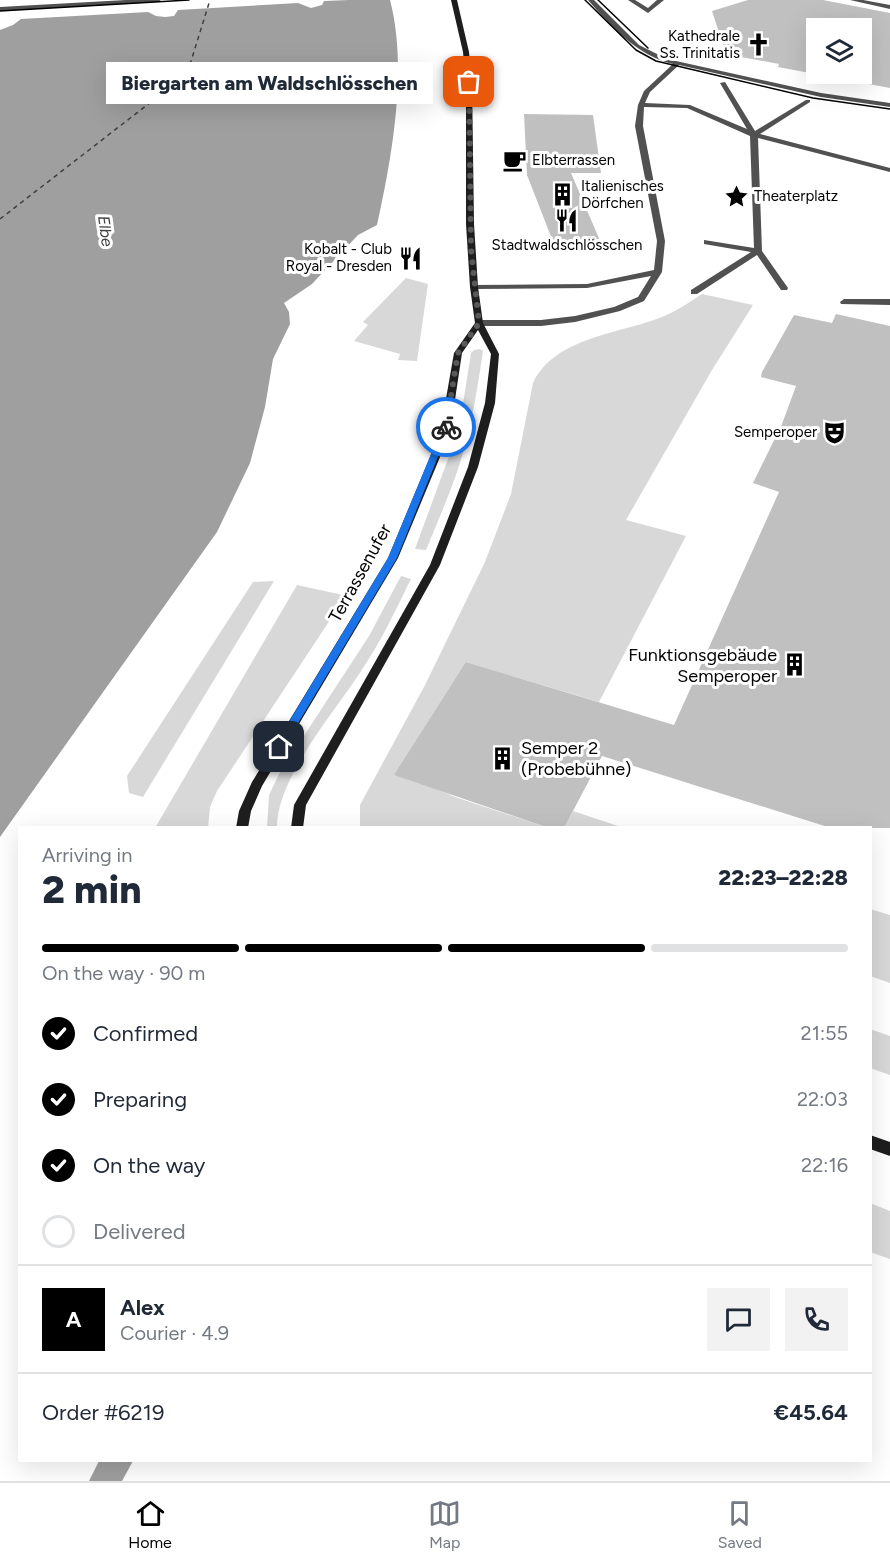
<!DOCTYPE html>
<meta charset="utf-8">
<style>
:root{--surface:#fff;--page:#f2f2f3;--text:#1f2937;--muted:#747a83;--line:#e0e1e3;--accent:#000}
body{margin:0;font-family:Figtree,sans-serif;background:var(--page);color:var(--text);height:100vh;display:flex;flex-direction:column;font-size:22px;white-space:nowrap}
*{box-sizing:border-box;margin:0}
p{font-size:20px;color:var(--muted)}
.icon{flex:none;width:33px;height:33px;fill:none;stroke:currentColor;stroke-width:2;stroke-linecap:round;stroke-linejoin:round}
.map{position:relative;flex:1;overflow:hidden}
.panel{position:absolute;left:18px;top:826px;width:854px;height:636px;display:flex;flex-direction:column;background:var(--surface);border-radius:0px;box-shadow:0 6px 24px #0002}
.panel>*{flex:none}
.controls{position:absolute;left:806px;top:18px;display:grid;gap:12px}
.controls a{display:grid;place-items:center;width:66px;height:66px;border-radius:0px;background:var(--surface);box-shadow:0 6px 24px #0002;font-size:30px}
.pin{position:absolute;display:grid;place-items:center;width:51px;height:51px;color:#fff;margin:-26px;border-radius:12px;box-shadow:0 3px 9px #0006}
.courier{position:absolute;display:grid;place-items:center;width:60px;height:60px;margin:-30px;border:4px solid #1a73e8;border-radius:50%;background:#fff;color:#222;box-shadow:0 2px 8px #0007}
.bubble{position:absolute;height:42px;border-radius:0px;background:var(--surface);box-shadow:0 6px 24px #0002;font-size:20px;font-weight:800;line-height:42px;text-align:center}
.headline em{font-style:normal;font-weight:800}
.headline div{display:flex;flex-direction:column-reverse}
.headline{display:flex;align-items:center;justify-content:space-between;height:102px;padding:0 24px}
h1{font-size:39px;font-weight:800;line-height:45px}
.bar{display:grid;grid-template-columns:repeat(4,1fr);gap:9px 6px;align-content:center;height:72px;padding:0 24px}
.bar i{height:8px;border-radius:4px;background:var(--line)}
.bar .active{background:var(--accent)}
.bar p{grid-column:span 4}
.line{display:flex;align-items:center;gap:15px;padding:0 24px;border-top:2px solid var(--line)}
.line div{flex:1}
.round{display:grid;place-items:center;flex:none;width:63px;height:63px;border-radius:0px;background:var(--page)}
ol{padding:0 24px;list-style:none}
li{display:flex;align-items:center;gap:18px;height:66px}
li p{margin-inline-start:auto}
li .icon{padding:6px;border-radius:50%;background:var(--accent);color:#fff;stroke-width:4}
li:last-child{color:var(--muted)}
li i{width:33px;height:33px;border:3px solid var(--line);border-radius:50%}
.tab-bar{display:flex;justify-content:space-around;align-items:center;height:84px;border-top:2px solid var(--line);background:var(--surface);font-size:16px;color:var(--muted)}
.tab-bar a{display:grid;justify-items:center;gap:3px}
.tab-bar .active{color:var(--accent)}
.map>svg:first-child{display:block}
.green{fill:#d8d8d8}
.water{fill:#9f9f9f}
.pier{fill:#fff}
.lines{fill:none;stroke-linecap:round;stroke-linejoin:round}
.ferry{stroke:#404040;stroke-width:1.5;stroke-dasharray:4.5 4;stroke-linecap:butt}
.building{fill:#c0c0c0;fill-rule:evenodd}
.street{fill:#515151;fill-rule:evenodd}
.secondary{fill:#1e1e1e;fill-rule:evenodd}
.tram{stroke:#000;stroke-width:1.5}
.route{fill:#1a73e8}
.done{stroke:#595959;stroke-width:6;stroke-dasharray:0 10.8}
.labels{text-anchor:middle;stroke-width:6;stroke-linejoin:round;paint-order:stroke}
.far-poi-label{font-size:15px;fill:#000;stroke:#fff;text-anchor:end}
.far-water-label{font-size:16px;font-style:italic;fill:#404040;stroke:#fff}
.street-label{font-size:18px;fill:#000;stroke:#fff}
.poi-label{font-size:18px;fill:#000;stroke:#fff;text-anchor:end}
</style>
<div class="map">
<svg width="890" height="1481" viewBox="0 0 890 1481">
<rect width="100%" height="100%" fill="#fff"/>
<g class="green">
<polygon points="406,278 428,284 417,361 398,360 400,354 354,341 368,325 363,322"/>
<path d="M702 294 753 305 712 370 626 520 686 536 599 702 466 662 432 787 455 797 549 828H360V805L425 685 485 562 511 494 533 383C555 337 619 334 662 317 676 311 689 303 702 294Z"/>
<path d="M480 349 483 351C477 391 471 430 458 469 449 496 437 523 426 550L415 549 459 429 471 353 474 350Z"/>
<path d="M401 576 411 579C396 609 382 640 363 668 336 711 276 778 277 828H267L269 795 279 774 369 636Z"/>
<polygon points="274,581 143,797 129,793 127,776 253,582"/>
<polygon points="297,585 343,595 328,623 217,791 210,807 208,828 155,828"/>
<polygon points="573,811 624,828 564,828"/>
<polygon points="870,909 890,915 890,983 870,976"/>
<polygon points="870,1029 890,1036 890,1075 870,1068"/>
<polygon points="870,1203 890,1211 890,1259 870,1252"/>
</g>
<g class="water">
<path d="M0 0H390C408 68 392 157 377 225L358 235 312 284 284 303 289 312 290 324 273 359 265 407 250 463 217 532 0 837Z"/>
<polygon points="99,1461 133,1461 122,1481 89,1481"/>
</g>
<polygon class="pier" points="0,0 349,0 324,1 322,5 311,8 298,3 178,10 174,16 165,17 156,16 148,12 21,19 13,25 0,30"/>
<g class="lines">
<polyline class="ferry" points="0,219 187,74 210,0"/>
</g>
<g class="building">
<path d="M748 0H823L890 13V88L778 67 779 64 725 54 733 49 724 48 712 11ZM816 28H861V74H816Z"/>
<polygon points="524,114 593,115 601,173 571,173 604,250 557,252 527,175"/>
<polygon points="836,314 890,326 890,828 831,828 602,756 564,828 549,828 394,775 466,662 674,725 779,492 753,483 782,424 796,386 761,377 762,372 794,315 832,323"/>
</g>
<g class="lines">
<g class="street">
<polygon points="126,0 161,0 158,2 0,11 0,7"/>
<path d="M588 0H594L639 45 667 59 821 93 890 103V107L821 97 679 65 650 92 645 103 690 105 747 129 720 83 725 82 755 131 806 100H810V102L760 134 890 168V172L758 138 762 251 788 288 787 290H781L757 255 697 294H691V290L751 252 704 244V240L754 248 750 136 687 108 644 107 643 126 665 241 662 272 644 301 620 311 575 322 541 326H479L475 323 479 320H541L575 316 614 307 638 297 651 276 587 288 474 289H471V285L587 284 654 270 657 241 635 126 638 105 644 91 673 64C637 56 611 26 588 0Z"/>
<polygon points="628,0 635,0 648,8 657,0 664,0 648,13"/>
<polygon points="850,0 863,0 890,5 890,9"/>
<polygon points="844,299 890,299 890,305 841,304 840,302"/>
</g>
<g class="secondary">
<polygon points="451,0 457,0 469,52 472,82 474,224 478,287 483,323 499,354 495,403 478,467 440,565 306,805 303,828 291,828 294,805 430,565 468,467 485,403 491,354 478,330 462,353 450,433 398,558 262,786 251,811 248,828 236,828 239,811 252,782 388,558 440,433 454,353 475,323 470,287 466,224 466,82 463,52"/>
<polygon points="870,1135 890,1142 890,1156 870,1149"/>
</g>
<g class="tram">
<polyline points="585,0 636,50 656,61 813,98 890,109"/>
<polyline points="598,0 648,48"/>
<polyline points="0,11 189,0"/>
</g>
</g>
<polygon class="route" points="443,425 450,427 397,558 282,750 275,750 275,745 388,558"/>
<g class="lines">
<polyline class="done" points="446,427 458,353 479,323 471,249 469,82"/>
</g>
<defs>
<symbol id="church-bare" viewBox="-9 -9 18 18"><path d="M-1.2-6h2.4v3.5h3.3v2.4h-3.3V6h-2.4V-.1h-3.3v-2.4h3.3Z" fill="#000" stroke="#fff" stroke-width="2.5" paint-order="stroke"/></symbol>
<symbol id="cafe-bare" viewBox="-9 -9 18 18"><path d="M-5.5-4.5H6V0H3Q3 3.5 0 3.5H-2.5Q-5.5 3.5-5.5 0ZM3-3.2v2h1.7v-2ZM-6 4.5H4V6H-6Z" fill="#000" stroke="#fff" stroke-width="2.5" paint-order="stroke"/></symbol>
<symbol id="building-bare" viewBox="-9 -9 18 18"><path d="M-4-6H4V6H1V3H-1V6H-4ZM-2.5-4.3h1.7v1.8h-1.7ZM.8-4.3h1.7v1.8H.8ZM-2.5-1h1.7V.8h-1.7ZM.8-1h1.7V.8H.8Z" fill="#000" stroke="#fff" stroke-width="2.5" paint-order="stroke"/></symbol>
<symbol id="sight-bare" viewBox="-9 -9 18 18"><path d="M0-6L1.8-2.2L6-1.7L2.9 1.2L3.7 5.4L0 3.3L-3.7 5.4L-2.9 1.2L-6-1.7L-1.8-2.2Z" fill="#000" stroke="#fff" stroke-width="2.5" paint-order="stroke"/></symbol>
<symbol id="restaurant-bare" viewBox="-9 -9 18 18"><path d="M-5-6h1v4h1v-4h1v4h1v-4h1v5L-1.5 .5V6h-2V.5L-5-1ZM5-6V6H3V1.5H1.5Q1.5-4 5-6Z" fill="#000" stroke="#fff" stroke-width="2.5" paint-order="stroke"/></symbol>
<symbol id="theatre-bare" viewBox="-9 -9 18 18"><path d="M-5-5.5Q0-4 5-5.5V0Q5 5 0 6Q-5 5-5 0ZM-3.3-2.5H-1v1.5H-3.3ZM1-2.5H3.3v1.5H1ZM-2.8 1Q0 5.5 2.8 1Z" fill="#000" stroke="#fff" stroke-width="2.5" paint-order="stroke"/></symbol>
</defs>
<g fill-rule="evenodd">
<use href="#church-bare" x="742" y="28" width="33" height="33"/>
<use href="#cafe-bare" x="498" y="144" width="33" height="33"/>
<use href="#building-bare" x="546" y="178" width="33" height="33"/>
<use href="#sight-bare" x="720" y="180" width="33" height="33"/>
<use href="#restaurant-bare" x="550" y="204" width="33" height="33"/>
<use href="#restaurant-bare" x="394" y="242" width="33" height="33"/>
<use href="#theatre-bare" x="818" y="416" width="33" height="33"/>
<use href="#building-bare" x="778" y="648" width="33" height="33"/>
<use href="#building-bare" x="486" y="742" width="33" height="33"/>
</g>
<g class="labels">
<g class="far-poi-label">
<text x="740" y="41">Kathedrale<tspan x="740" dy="17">Ss. Trinitatis</tspan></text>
<text x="532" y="165" text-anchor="start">Elbterrassen</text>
<text x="581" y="191" text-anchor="start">Italienisches<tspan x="581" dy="17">Dörfchen</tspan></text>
<text x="754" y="201" text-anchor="start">Theaterplatz</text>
<text x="567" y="250" text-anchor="middle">Stadtwaldschlösschen</text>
<text x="392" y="254">Kobalt - Club<tspan x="392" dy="17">Royal - Dresden</tspan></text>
<text x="817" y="437">Semperoper</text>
</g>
<g class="far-water-label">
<text transform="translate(106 231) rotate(82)" y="6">Elbe</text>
</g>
<g class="street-label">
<text transform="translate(360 573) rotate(-61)" y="6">Terrassenufer</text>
</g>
<g class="poi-label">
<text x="777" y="661">Funktionsgebäude<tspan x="777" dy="21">Semperoper</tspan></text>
<text x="521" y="754" text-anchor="start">Semper 2<tspan x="521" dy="21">(Probebühne)</tspan></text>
</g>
</g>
</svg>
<div class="controls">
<a><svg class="icon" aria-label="layers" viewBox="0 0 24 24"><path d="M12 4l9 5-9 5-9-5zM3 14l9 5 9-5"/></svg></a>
</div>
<div class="pin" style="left:469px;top:82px;background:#ea580c"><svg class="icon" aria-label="bag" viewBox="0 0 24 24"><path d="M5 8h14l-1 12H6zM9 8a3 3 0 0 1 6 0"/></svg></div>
<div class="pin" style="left:279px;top:747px;background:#1f2937"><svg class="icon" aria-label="home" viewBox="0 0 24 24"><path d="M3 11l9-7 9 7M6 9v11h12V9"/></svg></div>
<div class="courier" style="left:446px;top:427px"><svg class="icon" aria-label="bike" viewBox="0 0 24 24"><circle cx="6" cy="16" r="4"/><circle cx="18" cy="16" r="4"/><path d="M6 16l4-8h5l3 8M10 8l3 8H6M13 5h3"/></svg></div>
<div class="bubble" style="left:106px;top:62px;width:327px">Biergarten am Waldschlösschen</div>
<section class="panel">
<div class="headline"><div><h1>2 min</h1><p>Arriving in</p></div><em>22:23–22:28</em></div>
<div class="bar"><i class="active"></i><i class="active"></i><i class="active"></i><i></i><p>On the way · 90 m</p></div>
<ol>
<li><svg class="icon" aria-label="check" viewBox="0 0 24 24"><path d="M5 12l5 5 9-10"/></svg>Confirmed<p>21:55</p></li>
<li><svg class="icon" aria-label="check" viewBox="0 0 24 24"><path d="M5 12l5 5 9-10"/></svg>Preparing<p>22:03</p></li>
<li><svg class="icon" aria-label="check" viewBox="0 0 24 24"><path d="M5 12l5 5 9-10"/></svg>On the way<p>22:16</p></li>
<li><i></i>Delivered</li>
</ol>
<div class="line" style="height:108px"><b class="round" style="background:var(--accent);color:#fff">A</b><div><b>Alex</b><p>Courier · 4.9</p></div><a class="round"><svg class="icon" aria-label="chat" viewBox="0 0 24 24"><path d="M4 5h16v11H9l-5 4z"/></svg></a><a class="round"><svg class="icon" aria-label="phone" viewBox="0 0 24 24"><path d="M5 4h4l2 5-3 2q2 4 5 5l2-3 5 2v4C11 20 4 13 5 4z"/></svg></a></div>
<div class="line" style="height:78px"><div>Order #6219</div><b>€45.64</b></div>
</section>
</div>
<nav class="tab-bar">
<a class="active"><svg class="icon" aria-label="home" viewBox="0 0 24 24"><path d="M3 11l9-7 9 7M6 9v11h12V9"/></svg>Home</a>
<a><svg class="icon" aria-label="map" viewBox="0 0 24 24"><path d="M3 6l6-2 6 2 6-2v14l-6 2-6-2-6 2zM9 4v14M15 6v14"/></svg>Map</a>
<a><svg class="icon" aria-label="saved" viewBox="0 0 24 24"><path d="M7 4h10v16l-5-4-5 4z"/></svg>Saved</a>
</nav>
